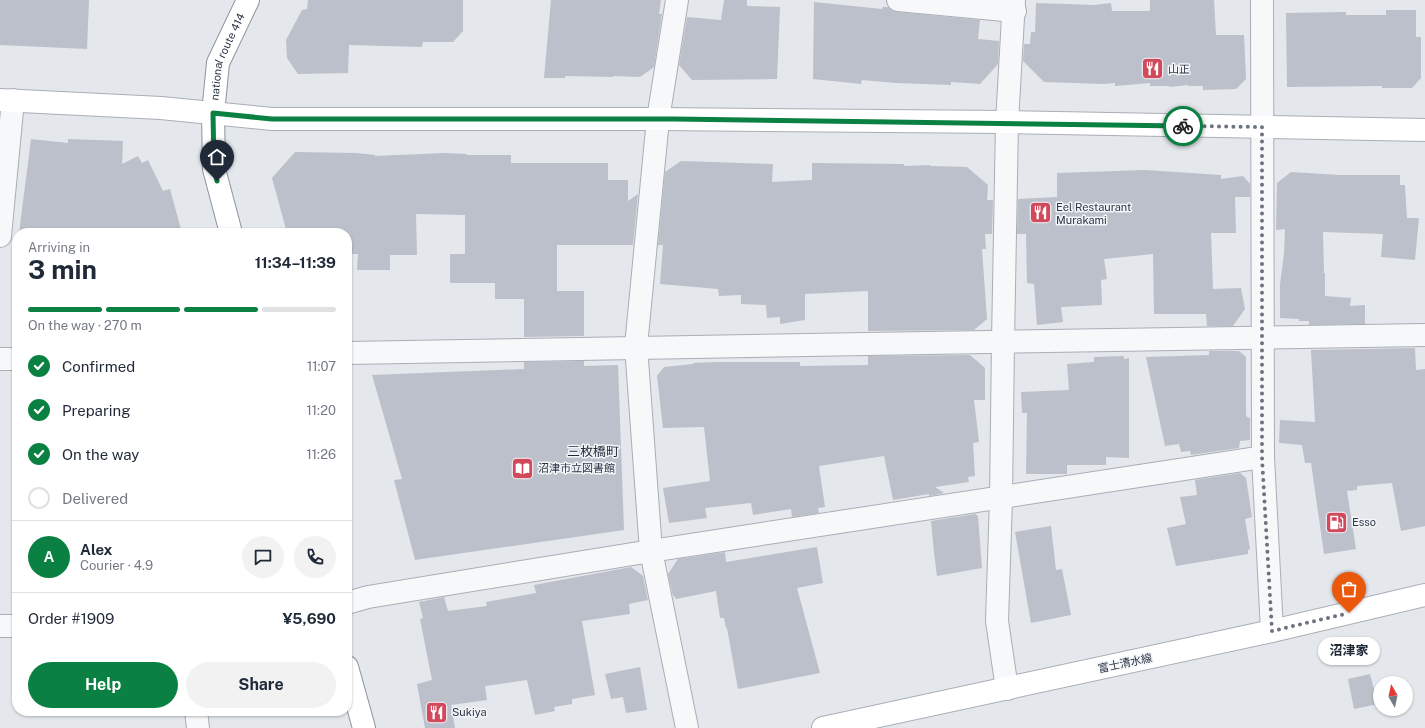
<!DOCTYPE html>
<meta charset="utf-8">
<style>
:root{--surface:#fff;--page:#f2f2f3;--text:#1f2937;--muted:#747a83;--line:#e0e1e3;--accent:#0b8043}
body{margin:0;font-family:"Public Sans","Noto Sans JP",sans-serif;background:var(--page);color:var(--text);height:100vh;display:flex;flex-direction:column;font-size:15px;white-space:nowrap}
*{box-sizing:border-box;margin:0}
p{font-size:13px;color:var(--muted)}
.icon{flex:none;width:22px;height:22px;fill:none;stroke:currentColor;stroke-width:2;stroke-linecap:round;stroke-linejoin:round}
.map{position:relative;flex:1;overflow:hidden}
.drawer{position:absolute;left:12px;top:228px;width:340px;height:488px;display:flex;flex-direction:column;background:var(--surface);border-radius:16px;box-shadow:0 1px 3px #0004}
.drawer>*{flex:none}
.needle{width:26px;rotate:351deg}
.fabs{position:absolute;left:1373px;top:676px;display:grid;gap:8px}
.fabs a{display:grid;place-items:center;width:40px;height:40px;border-radius:50%;background:var(--surface);box-shadow:0 1px 3px #0004;font-size:20px}
.pin{position:absolute;display:grid;place-items:center;width:34px;height:34px;color:#fff;margin:-41px -17px;border-radius:50% 50% 50% 0;rotate:-45deg;box-shadow:0 0 4px #0007}
.pin .icon{rotate:45deg}
.courier{position:absolute;display:grid;place-items:center;width:40px;height:40px;margin:-20px;border:3px solid #0b8043;border-radius:50%;background:#fff;color:#222;box-shadow:0 1px 5px #0007}
.bubble{position:absolute;height:28px;border-radius:14px;background:var(--surface);box-shadow:0 1px 3px #0004;font-size:13px;font-weight:700;line-height:28px;text-align:center}
.head em{font-style:normal;font-weight:700}
.head div{display:flex;flex-direction:column-reverse}
.head{display:flex;align-items:center;justify-content:space-between;height:68px;padding:0 16px}
h1{font-size:26px;font-weight:700;line-height:30px}
.bar{display:grid;grid-template-columns:repeat(4,1fr);gap:6px 4px;align-content:center;height:48px;padding:0 16px}
.bar i{height:5px;border-radius:3px;background:var(--line)}
.bar .selected{background:var(--accent)}
.bar p{grid-column:span 4}
.line{display:flex;align-items:center;gap:10px;padding:0 16px;border-top:1px solid var(--line)}
.line div{flex:1}
.round{display:grid;place-items:center;flex:none;width:42px;height:42px;border-radius:21px;background:var(--page)}
ol{padding:0 16px;list-style:none}
li{display:flex;align-items:center;gap:12px;height:44px}
li p{margin-inline-start:auto}
li .icon{padding:4px;border-radius:50%;background:var(--accent);color:#fff;stroke-width:4}
li:last-child{color:var(--muted)}
li i{width:22px;height:22px;border:2px solid var(--line);border-radius:50%}
.action{display:flex;gap:8px;margin-top:auto;padding:8px 16px}
.action a{flex:1;height:46px;border-radius:24px;background:var(--accent);color:#fff;font-size:16px;font-weight:700;line-height:46px;text-align:center}
.action a+a{background:var(--page);color:var(--text)}
.map>svg:first-child{display:block}
.building{fill:#bbc0ca}
.lines{fill:none;stroke-linecap:round;stroke-linejoin:round}
.street-casing{stroke:#a9aeb7;stroke-width:24}
.secondary-casing{stroke:#a9aeb7;stroke-width:24}
.highway-casing{stroke:#8b94a3;stroke-width:24}
.street{stroke:#f7f8fa;stroke-width:22}
.secondary{stroke:#fff;stroke-width:22}
.highway{stroke:#fff;stroke-width:22}
.done{stroke:#6c737f;stroke-width:4;stroke-dasharray:0 7.2}
.route{stroke:#0b8043;stroke-width:5}
.labels{text-anchor:middle;stroke-width:3;stroke-linejoin:round;paint-order:stroke}
.street-label{font-size:11px;fill:#2b3445;stroke:#f4f6f9}
.poi-label{font-size:11px;fill:#2b3445;stroke:#f4f6f9;text-anchor:start}
.quarter-label{font-size:13px;fill:#1d2536;stroke:#f4f6f9}
</style>
<div class="map">
<svg width="1425" height="728" viewBox="0 0 1425 728">
<rect width="100%" height="100%" fill="#e4e7ec"/>
<g class="building">
<polygon points="0,0 89,0 87,49 0,45"/>
<polygon points="308,0 463,0 463,31 453,42 423,42 422,47 349,45 348,73 298,74 287,58 286,40 302,10 307,9"/>
<polygon points="551,0 661,0 659,14 662,14 654,67 640,77 614,76 613,77 565,76 565,78 544,78"/>
<polygon points="724,0 747,0 747,6 780,7 777,79 692,80 679,65 687,17 721,20"/>
<polygon points="1150,0 1214,0 1216,35 1244,35 1246,79 1236,89 1203,90 1203,86 1188,86 1188,85 1169,87 1169,86 1150,86 1150,83 1115,86 1115,83 1104,84 1044,82 1023,61 1024,44 1030,44 1031,32 1035,32 1036,3 1094,5 1111,3 1112,11 1150,11"/>
<polygon points="814,2 882,9 883,7 888,7 891,10 897,12 980,20 978,39 999,41 998,64 980,84 951,82 951,85 896,83 862,80 861,84 813,79"/>
<polygon points="1386,10 1416,10 1416,37 1421,37 1421,78 1412,88 1382,88 1382,86 1287,87 1286,13 1346,12 1346,15 1386,15"/>
<polygon points="31,139 68,143 68,139 123,141 122,164 138,156 142,163 148,160 163,191 170,189 182,233 19,233"/>
<polygon points="295,152 356,153 375,155 375,156 445,153 467,154 467,155 511,155 511,163 608,163 608,180 628,180 628,201 638,194 633,245 557,245 557,291 584,291 584,336 524,337 524,299 495,299 495,283 450,283 450,254 465,254 465,215 416,214 417,255 390,255 390,270 357,270 358,254 349,254 349,233 287,233 272,178"/>
<polygon points="681,161 773,164 772,182 812,180 812,163 904,164 904,166 930,165 930,166 967,167 988,185 987,200 993,200 992,234 985,234 986,249 982,249 987,319 974,330 868,331 868,291 805,294 805,320 780,324 780,317 767,318 766,305 741,304 741,295 719,296 718,289 660,284 663,245 658,245 665,172"/>
<polygon points="1145,170 1221,175 1221,179 1243,176 1250,184 1250,197 1235,197 1236,233 1211,233 1213,289 1241,288 1245,309 1233,326 1207,326 1206,314 1154,314 1153,254 1104,259 1107,279 1101,280 1102,305 1061,307 1063,322 1037,325 1034,284 1027,283 1026,234 1017,234 1018,199 1057,197 1057,173"/>
<polygon points="1291,172 1340,175 1400,175 1400,185 1405,185 1407,218 1419,218 1415,260 1381,257 1383,234 1323,232 1324,273 1325,273 1325,296 1351,298 1350,306 1365,305 1365,324 1309,325 1309,321 1299,321 1299,319 1280,318 1280,284 1284,254 1285,229 1276,230 1277,183"/>
<polygon points="1415,348 1416,370 1425,369 1425,526 1401,531 1392,483 1357,486 1357,490 1347,491 1356,549 1324,554 1311,463 1305,463 1302,445 1279,443 1280,420 1315,422 1311,350"/>
<polygon points="1209,351 1239,351 1246,357 1246,415 1247,417 1250,418 1250,440 1240,441 1239,448 1191,455 1190,451 1181,452 1179,444 1165,446 1146,357 1209,355"/>
<polygon points="970,355 985,368 985,400 974,400 979,442 973,443 975,476 968,477 969,482 935,487 944,493 929,496 929,494 893,500 884,456 819,466 825,507 818,508 819,513 792,517 791,509 753,515 751,503 705,508 707,518 669,523 663,488 710,481 704,427 663,428 657,376 664,367 693,364 693,363 716,362 800,362 800,366 868,365 868,356"/>
<polygon points="1124,356 1124,359 1129,358 1129,458 1106,457 1106,465 1067,465 1067,474 1026,474 1027,413 1022,413 1021,392 1069,390 1067,364 1094,362 1094,357"/>
<polygon points="584,361 584,366 618,365 624,530 415,560 394,480 402,479 372,375 524,369 524,362"/>
<polygon points="1240,473 1246,478 1252,517 1245,519 1250,549 1248,550 1248,554 1176,566 1167,528 1186,524 1180,497 1197,495 1195,480"/>
<polygon points="975,514 978,516 982,568 937,576 934,553 931,521"/>
<polygon points="1051,526 1056,570 1062,569 1071,615 1031,623 1015,532"/>
<polygon points="817,547 823,583 797,588 820,673 738,689 727,628 726,628 724,618 720,618 716,591 676,599 674,596 673,596 668,574 678,559 725,552 726,562"/>
<polygon points="631,567 643,576 648,600 629,604 630,614 582,621 595,695 572,699 572,704 554,707 555,711 535,715 527,680 485,686 487,700 451,705 455,728 425,728 417,684 432,680 420,619 423,618 419,602 444,597 448,611 487,606 486,602 536,593 534,585"/>
<polygon points="640,667 647,710 626,713 623,697 611,699 605,674"/>
<polygon points="1370,674 1378,704 1354,709 1348,679"/>
</g>
<g class="lines">
<defs>
<g id="street">
<polyline points="677,0 658,119 636,346 651,551 687,728"/>
<polyline points="898,0 1015,11"/>
<polyline points="1262,0 1263,457 1272,631"/>
<polyline points="0,236 13,100"/>
<path d="M347 353C706 345 1066 342 1425 335"/>
<polyline points="0,359 17,359"/>
<polyline points="347,603 368,597 651,551 1263,457"/>
<polyline points="0,626 17,626"/>
<polyline points="1007,689 997,621 1001,498 1003,342 1007,122 1014,0"/>
<polyline points="196,711 198,728"/>
</g>
<g id="secondary">
<polyline points="0,100 161,108 272,119 658,119 1007,122 1425,130"/>
<polyline points="823,728 1272,631 1425,595"/>
</g>
<g id="highway">
<path id="s1" d="M231 233 214 169 213 113 218 63 248 0"/>
<polyline points="347,667 364,728"/>
</g>
</defs>
<use href="#street" class="street-casing"/>
<use href="#secondary" class="secondary-casing"/>
<use href="#highway" class="highway-casing"/>
<use href="#street" class="street"/>
<use href="#secondary" class="secondary"/>
<use href="#highway" class="highway"/>
</g>
<g class="lines">
<polyline class="done" points="1183,126 1262,127 1262,458 1272,631 1349,613"/>
<polyline class="route" points="217,181 214,168 213,113 272,119 674,119 1183,126"/>
</g>
<defs>
<symbol id="restaurant-square" viewBox="-11 -11 22 22"><rect x="-9" y="-9" width="18" height="18" rx="4" fill="#d1495b" stroke="#f4f6f9"/><path d="M-5-6h1v4h1v-4h1v4h1v-4h1v5L-1.5 .5V6h-2V.5L-5-1ZM5-6V6H3V1.5H1.5Q1.5-4 5-6Z" fill="#fff"/></symbol>
<symbol id="library-square" viewBox="-11 -11 22 22"><rect x="-9" y="-9" width="18" height="18" rx="4" fill="#d1495b" stroke="#f4f6f9"/><path d="M-6-4Q-3-5.5-.7-3.5V5Q-3 3-6 4ZM6-4Q3-5.5 .7-3.5V5Q3 3 6 4Z" fill="#fff"/></symbol>
<symbol id="fuel-square" viewBox="-11 -11 22 22"><rect x="-9" y="-9" width="18" height="18" rx="4" fill="#d1495b" stroke="#f4f6f9"/><path d="M-5.5-6h7V0h2V4h1.3V-2.5L3-4.5l.8-.8L6-3V5H2.5V1h-1V6h-7ZM-4.2-4.7v3.2H.2V-4.7Z" fill="#fff"/></symbol>
</defs>
<g fill-rule="evenodd">
<use href="#restaurant-square" x="1140" y="56" width="25" height="25"/>
<use href="#restaurant-square" x="1028" y="200" width="25" height="25"/>
<use href="#library-square" x="510" y="456" width="25" height="25"/>
<use href="#fuel-square" x="1324" y="510" width="25" height="25"/>
<use href="#restaurant-square" x="424" y="700" width="25" height="25"/>
</g>
<g class="labels">
<g class="street-label">
<text dy="4" stroke="none"><textPath href="#s1" startOffset="181">national route 414</textPath></text>
<text transform="translate(1125 663) rotate(-12)" y="4">富士清水線</text>
</g>
<g class="poi-label">
<text x="1168" y="73">山正</text>
<text x="1056" y="211">Eel Restaurant<tspan x="1056" dy="13">Murakami</tspan></text>
<text x="538" y="472">沼津市立図書館</text>
<text x="1352" y="526">Esso</text>
<text x="452" y="716">Sukiya</text>
</g>
<g class="quarter-label">
<text x="593" y="456">三枚橋町</text>
</g>
</g>
</svg>
<div class="fabs">
<a><svg class="needle" viewBox="-14 -14 28 28"><path d="M0-13l5 13h-10z" fill="#e53935"/><path d="M0 13l5-13h-10z" fill="#747a83"/></svg></a>
</div>
<div class="pin" style="left:1349px;top:613px;background:#ea580c"><svg class="icon" aria-label="bag" viewBox="0 0 24 24"><path d="M5 8h14l-1 12H6zM9 8a3 3 0 0 1 6 0"/></svg></div>
<div class="pin" style="left:217px;top:181px;background:#1f2937"><svg class="icon" aria-label="home" viewBox="0 0 24 24"><path d="M3 11l9-7 9 7M6 9v11h12V9"/></svg></div>
<div class="courier" style="left:1183px;top:126px"><svg class="icon" aria-label="bike" viewBox="0 0 24 24"><circle cx="6" cy="16" r="4"/><circle cx="18" cy="16" r="4"/><path d="M6 16l4-8h5l3 8M10 8l3 8H6M13 5h3"/></svg></div>
<div class="bubble" style="left:1318px;top:637px;width:62px">沼津家</div>
<section class="drawer">
<div class="head"><div><h1>3 min</h1><p>Arriving in</p></div><em>11:34–11:39</em></div>
<div class="bar"><i class="selected"></i><i class="selected"></i><i class="selected"></i><i></i><p>On the way · 270 m</p></div>
<ol>
<li><svg class="icon" aria-label="check" viewBox="0 0 24 24"><path d="M5 12l5 5 9-10"/></svg>Confirmed<p>11:07</p></li>
<li><svg class="icon" aria-label="check" viewBox="0 0 24 24"><path d="M5 12l5 5 9-10"/></svg>Preparing<p>11:20</p></li>
<li><svg class="icon" aria-label="check" viewBox="0 0 24 24"><path d="M5 12l5 5 9-10"/></svg>On the way<p>11:26</p></li>
<li><i></i>Delivered</li>
</ol>
<div class="line" style="height:72px"><b class="round" style="background:var(--accent);color:#fff">A</b><div><b>Alex</b><p>Courier · 4.9</p></div><a class="round"><svg class="icon" aria-label="chat" viewBox="0 0 24 24"><path d="M4 5h16v11H9l-5 4z"/></svg></a><a class="round"><svg class="icon" aria-label="phone" viewBox="0 0 24 24"><path d="M5 4h4l2 5-3 2q2 4 5 5l2-3 5 2v4C11 20 4 13 5 4z"/></svg></a></div>
<div class="line" style="height:52px"><div>Order #1909</div><b>¥5,690</b></div>
<div class="action"><a>Help</a><a>Share</a></div>
</section>
</div>
